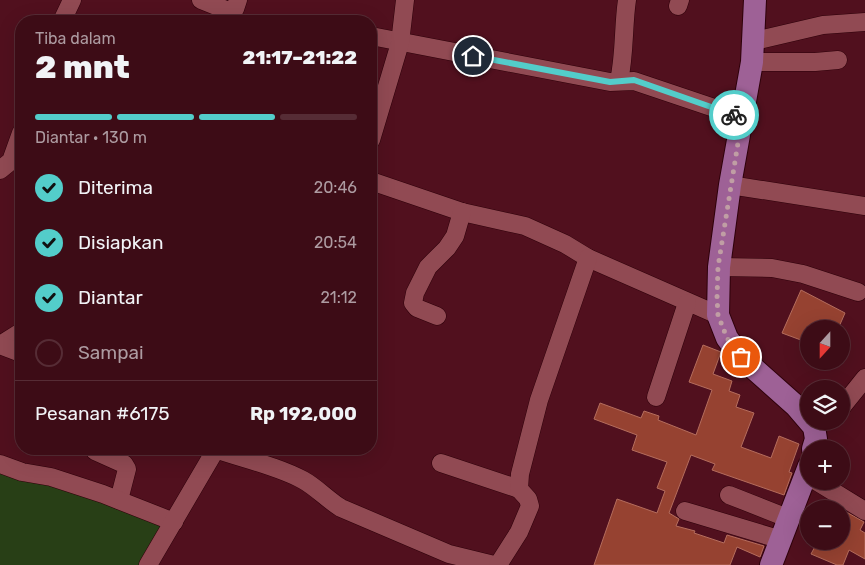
<!DOCTYPE html>
<html lang="id">
<meta charset="utf-8">
<style>
:root{--surface:#3d0c16;--page:#44151f;--text:#f1f3f6;--muted:#ad9ba1;--line:#562c35;--accent:#53cdca}
body{margin:0;font-family:Rubik,sans-serif;background:var(--page);color:var(--text);height:100vh;display:flex;flex-direction:column;font-size:19px;white-space:nowrap}
*{box-sizing:border-box;margin:0}
p{font-size:16px;color:var(--muted)}
.icon{flex:none;width:28px;height:28px;fill:none;stroke:currentColor;stroke-width:2;stroke-linecap:round;stroke-linejoin:round}
.map{position:relative;flex:1;overflow:hidden}
.sheet{position:absolute;left:15px;top:15px;width:362px;height:440px;display:flex;flex-direction:column;background:var(--surface);border-radius:20px;box-shadow:0 5px 20px #0002,0 0 0 1px var(--line)}
.sheet>*{flex:none}
.needle{width:32px;rotate:201deg}
.fabs{position:absolute;left:800px;top:320px;display:grid;gap:10px}
.fabs a{display:grid;place-items:center;width:50px;height:50px;border-radius:50%;background:var(--surface);box-shadow:0 5px 20px #0002,0 0 0 1px var(--line);font-size:25px}
.pin{position:absolute;display:grid;place-items:center;width:42px;height:42px;color:#fff;margin:-21px;border:2px solid #fff;border-radius:50%;box-shadow:0 1px 5px #0007}
.courier{position:absolute;display:grid;place-items:center;width:50px;height:50px;margin:-25px;border:4px solid #53cdca;border-radius:50%;background:#fff;color:#222;box-shadow:0 1px 6px #0007}
.headline em{font-style:normal;font-weight:800}
.headline div{display:flex;flex-direction:column-reverse}
.headline{display:flex;align-items:center;justify-content:space-between;height:85px;padding:0 20px}
h1{font-size:32px;font-weight:800;line-height:38px}
.bar{display:grid;grid-template-columns:repeat(4,1fr);gap:8px 5px;align-content:center;height:60px;padding:0 20px}
.bar i{height:6px;border-radius:4px;background:var(--line)}
.bar .on{background:var(--accent)}
.bar p{grid-column:span 4}
.line{display:flex;align-items:center;gap:12px;padding:0 20px;border-top:1px solid var(--line)}
.line div{flex:1}
ol{padding:0 20px;list-style:none}
li{display:flex;align-items:center;gap:15px;height:55px}
li p{margin-inline-start:auto}
li .icon{padding:5px;border-radius:50%;background:var(--accent);color:#111;stroke-width:4}
li:last-child{color:var(--muted)}
li i{width:28px;height:28px;border:2px solid var(--line);border-radius:50%}
.map>svg:first-child{display:block}
.green{fill:#283f16}
.building{fill:#964231;stroke:#b56d5d}
.lines{fill:none;stroke-linecap:round;stroke-linejoin:round}
.minor-casing{stroke:#2e000a;stroke-width:19}
.major-casing{stroke:#2e000a;stroke-width:24}
.minor{stroke:#914a53;stroke-width:18}
.major{stroke:#9e6196;stroke-width:22}
.done{stroke:#c09ea4;stroke-width:5;stroke-dasharray:0 9}
.route{stroke:#53cdca;stroke-width:6}
</style>
<div class="map">
<svg width="865" height="565" viewBox="0 0 865 565">
<rect width="100%" height="100%" fill="#51101e"/>
<path class="green" d="M0 474C58 483 111 503 165 525L142 565H0Z"/>
<g class="building">
<polygon points="801,290 845,313 838,329 809,329 809,343 782,333"/>
<polygon points="703,345 721,352 713,374 732,381 729,391 740,395 736,407 754,413 741,447 771,458 779,436 799,444 789,472 792,473 784,495 712,470 715,464 691,455 669,513 679,519 676,526 695,531 694,533 724,543 727,535 764,546 760,557 737,547 730,565 594,565 617,499 657,513 665,491 657,488 667,462 632,450 637,435 594,419 600,403 641,418 644,411 659,416 658,420 696,435 712,390 689,382"/>
<polygon points="841,509 864,522 860,530 865,533 865,559 849,550 843,565 837,565 811,554 818,541 841,541"/>
</g>
<g class="lines">
<defs>
<g id="minor">
<polyline points="201,0 231,12 235,9 238,0"/>
<polyline points="678,6 680,0"/>
<polyline points="62,21 72,0"/>
<polyline points="371,36 610,82 634,81 741,117"/>
<polyline points="754,41 823,25 865,22"/>
<polyline points="752,62 815,62 838,60"/>
<path d="M619 81C625 53 623 27 627 0"/>
<polyline points="371,140 400,43 405,0"/>
<polyline points="0,170 11,161 21,133"/>
<polyline points="371,181 462,212 525,226 565,244 588,258 718,315"/>
<polyline points="730,185 865,206"/>
<polyline points="719,267 772,268 803,274 858,292"/>
<polyline points="437,316 417,308 413,303 415,293 428,267 447,248 455,236 462,212"/>
<polyline points="0,345 21,332"/>
<polyline points="0,345 21,353"/>
<polyline points="656,397 687,303"/>
<polyline points="841,408 865,378"/>
<path d="M215 449C244 459 277 466 303 480 316 487 328 500 341 508L449 554 494 565"/>
<polyline points="95,451 124,464 127,469 119,500"/>
<polyline points="441,463 519,489"/>
<polyline points="0,464 22,472 51,477 103,494 174,522"/>
<polyline points="816,481 865,511"/>
<polyline points="729,495 790,519"/>
<polyline points="685,511 782,540"/>
<polyline points="148,565 216,449"/>
<polyline points="498,565 519,532 530,506 528,499 519,489 520,474 539,400 588,258"/>
</g>
<g id="major">
<polyline points="755,0 752,62 730,185 719,267 718,315 727,338 741,357 796,406 814,427 816,439 813,449"/>
<polyline points="771,565 809,466"/>
</g>
</defs>
<use href="#minor" class="minor-casing"/>
<use href="#major" class="major-casing"/>
<use href="#minor" class="minor"/>
<use href="#major" class="major"/>
</g>
<g class="lines">
<polyline class="done" points="734,115 742,118 718,267 717,298 718,315 727,338 741,357"/>
<polyline class="route" points="473,56 610,82 634,80 734,115"/>
</g>
</svg>
<div class="fabs">
<a><svg class="needle" viewBox="-14 -14 28 28"><path d="M0-13l5 13h-10z" fill="#e53935"/><path d="M0 13l5-13h-10z" fill="#ad9ba1"/></svg></a>
<a><svg class="icon" aria-label="layers" viewBox="0 0 24 24"><path d="M12 4l9 5-9 5-9-5zM3 14l9 5 9-5"/></svg></a>
<a>+</a>
<a>−</a>
</div>
<div class="pin" style="left:741px;top:357px;background:#ea580c"><svg class="icon" aria-label="bag" viewBox="0 0 24 24"><path d="M5 8h14l-1 12H6zM9 8a3 3 0 0 1 6 0"/></svg></div>
<div class="pin" style="left:473px;top:56px;background:#1f2937"><svg class="icon" aria-label="home" viewBox="0 0 24 24"><path d="M3 11l9-7 9 7M6 9v11h12V9"/></svg></div>
<div class="courier" style="left:734px;top:115px"><svg class="icon" aria-label="bike" viewBox="0 0 24 24"><circle cx="6" cy="16" r="4"/><circle cx="18" cy="16" r="4"/><path d="M6 16l4-8h5l3 8M10 8l3 8H6M13 5h3"/></svg></div>
<section class="sheet">
<div class="headline"><div><h1>2 mnt</h1><p>Tiba dalam</p></div><em>21:17–21:22</em></div>
<div class="bar"><i class="on"></i><i class="on"></i><i class="on"></i><i></i><p>Diantar · 130 m</p></div>
<ol>
<li><svg class="icon" aria-label="check" viewBox="0 0 24 24"><path d="M5 12l5 5 9-10"/></svg>Diterima<p>20:46</p></li>
<li><svg class="icon" aria-label="check" viewBox="0 0 24 24"><path d="M5 12l5 5 9-10"/></svg>Disiapkan<p>20:54</p></li>
<li><svg class="icon" aria-label="check" viewBox="0 0 24 24"><path d="M5 12l5 5 9-10"/></svg>Diantar<p>21:12</p></li>
<li><i></i>Sampai</li>
</ol>
<div class="line" style="height:65px"><div>Pesanan #6175</div><b>Rp 192,000</b></div>
</section>
</div>
